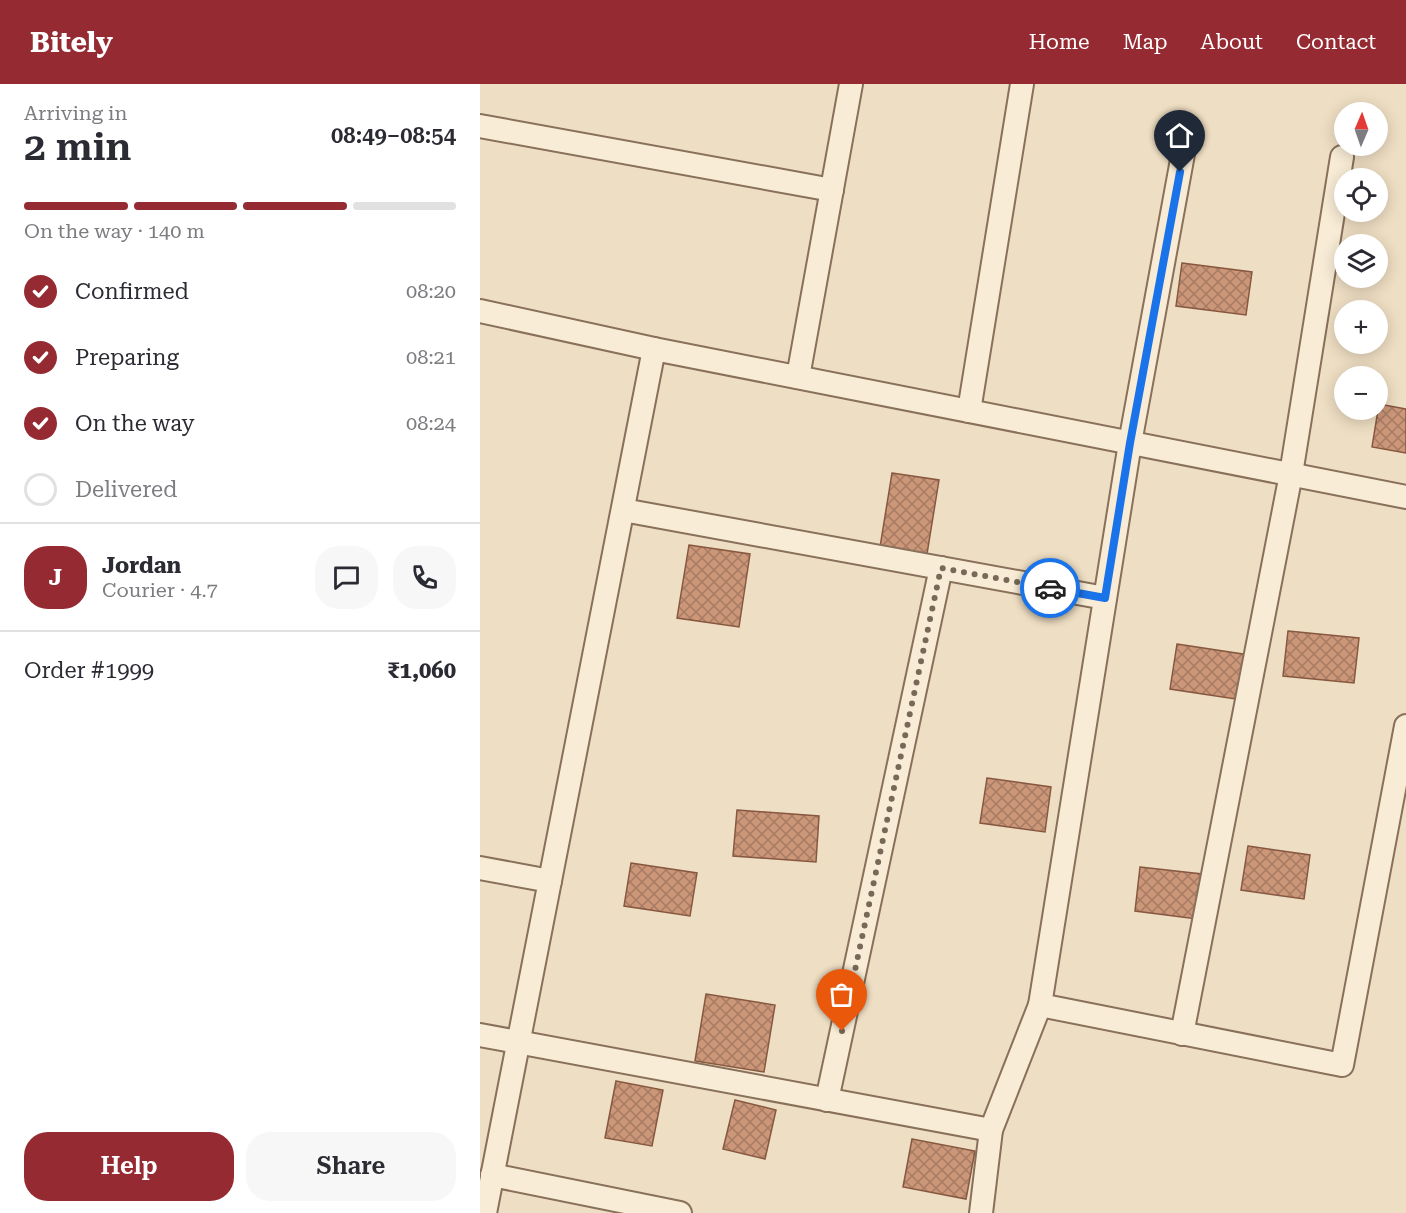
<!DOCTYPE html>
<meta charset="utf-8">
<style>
:root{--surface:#fff;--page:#f7f7f7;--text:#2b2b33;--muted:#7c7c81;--line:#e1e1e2;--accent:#962a32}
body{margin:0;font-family:"Roboto Serif",serif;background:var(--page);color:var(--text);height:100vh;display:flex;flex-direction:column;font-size:22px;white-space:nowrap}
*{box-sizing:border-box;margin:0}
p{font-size:20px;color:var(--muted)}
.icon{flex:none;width:33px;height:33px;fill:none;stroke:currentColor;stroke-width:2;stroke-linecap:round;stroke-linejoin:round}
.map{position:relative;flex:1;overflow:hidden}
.details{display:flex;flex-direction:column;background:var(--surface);width:480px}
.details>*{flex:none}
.needle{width:39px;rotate:2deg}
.buttons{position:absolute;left:854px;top:18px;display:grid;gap:12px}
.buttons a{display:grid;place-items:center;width:54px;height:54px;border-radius:50%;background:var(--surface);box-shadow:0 3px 15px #0003;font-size:30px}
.pin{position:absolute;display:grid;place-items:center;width:51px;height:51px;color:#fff;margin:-62px -26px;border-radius:50% 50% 50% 0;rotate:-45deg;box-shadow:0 0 6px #0007}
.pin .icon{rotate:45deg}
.courier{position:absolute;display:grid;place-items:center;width:60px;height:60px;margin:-30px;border:4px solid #1a73e8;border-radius:50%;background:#fff;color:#222;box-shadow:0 2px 8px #0007}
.headline em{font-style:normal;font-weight:600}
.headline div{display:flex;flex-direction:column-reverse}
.headline{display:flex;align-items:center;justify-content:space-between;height:102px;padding:0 24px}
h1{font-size:39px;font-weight:600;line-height:45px}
.bar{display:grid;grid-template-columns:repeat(4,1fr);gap:9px 6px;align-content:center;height:72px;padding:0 24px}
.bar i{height:8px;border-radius:4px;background:var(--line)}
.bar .selected{background:var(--accent)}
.bar p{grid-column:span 4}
.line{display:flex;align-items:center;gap:15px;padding:0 24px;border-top:2px solid var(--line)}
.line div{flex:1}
.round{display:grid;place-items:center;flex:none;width:63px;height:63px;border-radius:24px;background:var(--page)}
ol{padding:0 24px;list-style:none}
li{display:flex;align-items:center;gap:18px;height:66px}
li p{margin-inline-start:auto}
li .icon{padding:6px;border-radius:50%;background:var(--accent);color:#fff;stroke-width:4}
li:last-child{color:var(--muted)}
li i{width:33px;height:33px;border:3px solid var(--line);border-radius:50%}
.button{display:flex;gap:12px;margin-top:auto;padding:12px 24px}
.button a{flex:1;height:69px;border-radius:24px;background:var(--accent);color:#fff;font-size:24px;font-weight:600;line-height:69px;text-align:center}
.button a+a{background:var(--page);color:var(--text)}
header{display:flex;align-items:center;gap:36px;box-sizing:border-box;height:84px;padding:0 30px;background:var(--accent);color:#fff}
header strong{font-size:28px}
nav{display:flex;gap:33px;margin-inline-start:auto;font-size:21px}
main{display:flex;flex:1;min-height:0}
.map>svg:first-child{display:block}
.building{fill:url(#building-cross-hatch);stroke:#875840;stroke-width:1.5}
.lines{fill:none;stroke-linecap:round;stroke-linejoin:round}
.minor-casing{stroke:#88705a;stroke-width:26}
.minor{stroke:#f8ecd6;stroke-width:22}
.done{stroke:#786858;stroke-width:6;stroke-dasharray:0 10.8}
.route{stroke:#1a73e8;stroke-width:8}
</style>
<header>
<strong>Bitely</strong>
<nav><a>Home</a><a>Map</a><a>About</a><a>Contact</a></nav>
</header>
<main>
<section class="details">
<div class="headline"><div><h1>2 min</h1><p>Arriving in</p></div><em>08:49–08:54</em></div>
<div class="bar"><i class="selected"></i><i class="selected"></i><i class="selected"></i><i></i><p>On the way · 140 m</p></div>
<ol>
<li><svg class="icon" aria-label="check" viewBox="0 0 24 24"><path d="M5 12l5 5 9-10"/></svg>Confirmed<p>08:20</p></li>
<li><svg class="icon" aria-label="check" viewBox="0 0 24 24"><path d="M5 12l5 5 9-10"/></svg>Preparing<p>08:21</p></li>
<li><svg class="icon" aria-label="check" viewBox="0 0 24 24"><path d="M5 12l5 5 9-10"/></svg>On the way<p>08:24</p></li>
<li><i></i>Delivered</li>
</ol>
<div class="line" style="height:108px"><b class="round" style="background:var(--accent);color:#fff">J</b><div><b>Jordan</b><p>Courier · 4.7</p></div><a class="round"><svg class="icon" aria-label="chat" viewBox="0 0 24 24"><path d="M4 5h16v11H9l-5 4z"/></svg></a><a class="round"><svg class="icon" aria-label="phone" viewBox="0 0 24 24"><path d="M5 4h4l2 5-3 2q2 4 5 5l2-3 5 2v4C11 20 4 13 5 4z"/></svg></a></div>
<div class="line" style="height:78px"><div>Order #1999</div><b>₹1,060</b></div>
<div class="button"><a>Help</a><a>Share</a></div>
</section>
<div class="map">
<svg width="926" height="1129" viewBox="0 0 926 1129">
<defs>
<pattern id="building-cross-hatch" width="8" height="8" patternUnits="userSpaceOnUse" patternTransform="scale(1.5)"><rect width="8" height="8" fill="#cc9779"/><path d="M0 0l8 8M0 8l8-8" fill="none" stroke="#a77b63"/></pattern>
</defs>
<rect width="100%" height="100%" fill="#eedec3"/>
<g class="building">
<polygon points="702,179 772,188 766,231 696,222"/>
<polygon points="899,320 926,325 926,369 892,363"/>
<polygon points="412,389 459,396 447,470 400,463"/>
<polygon points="209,461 270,470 259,543 197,534"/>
<polygon points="808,547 879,554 874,599 803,592"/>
<polygon points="697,560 769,571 762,616 690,605"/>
<polygon points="507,694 571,703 565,748 500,739"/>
<polygon points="257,726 339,732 336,778 253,772"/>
<polygon points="768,762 830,771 824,815 761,806"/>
<polygon points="151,779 217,789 210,832 144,822"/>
<polygon points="660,783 722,790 717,835 655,827"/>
<polygon points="226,910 295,921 284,988 215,977"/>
<polygon points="136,997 183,1006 172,1062 125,1054"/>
<polygon points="255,1016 296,1026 285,1075 243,1065"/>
<polygon points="432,1055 495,1067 486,1115 423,1103"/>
</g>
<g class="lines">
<defs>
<g id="minor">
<polyline points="0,42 352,106"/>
<polyline points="708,43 650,359 560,921 862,981 926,642"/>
<polyline points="0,227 174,265"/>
<polyline points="318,293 371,0"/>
<polyline points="489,327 542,0"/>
<polyline points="143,426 625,514"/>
<polyline points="0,784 70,797"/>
<polyline points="702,950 811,390 862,73"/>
<polyline points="0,951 511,1046"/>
<polyline points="347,1016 461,484"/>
<polyline points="12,1091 200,1129"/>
<polyline points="5,1129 174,265 926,413"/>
<polyline points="501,1129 511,1046 560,921"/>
</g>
</defs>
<use href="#minor" class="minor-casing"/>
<use href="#minor" class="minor"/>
</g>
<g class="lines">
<polyline class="done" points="362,947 461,484 570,504"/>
<polyline class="route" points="570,504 625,514 650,359 700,88"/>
</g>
</svg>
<div class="buttons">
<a><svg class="needle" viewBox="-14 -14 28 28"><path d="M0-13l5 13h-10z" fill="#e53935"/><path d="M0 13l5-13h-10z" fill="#7c7c81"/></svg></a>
<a><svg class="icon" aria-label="locate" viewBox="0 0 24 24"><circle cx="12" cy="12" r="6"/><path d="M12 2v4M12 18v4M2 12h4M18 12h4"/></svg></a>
<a><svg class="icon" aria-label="layers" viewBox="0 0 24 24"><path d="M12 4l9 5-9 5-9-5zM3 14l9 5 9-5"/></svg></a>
<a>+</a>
<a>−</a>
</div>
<div class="pin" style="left:362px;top:947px;background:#ea580c"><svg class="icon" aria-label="bag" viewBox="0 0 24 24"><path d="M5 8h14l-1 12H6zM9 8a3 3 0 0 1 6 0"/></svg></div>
<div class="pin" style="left:700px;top:88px;background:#1f2937"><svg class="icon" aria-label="home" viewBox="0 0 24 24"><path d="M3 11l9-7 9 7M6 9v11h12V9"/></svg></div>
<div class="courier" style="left:570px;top:504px"><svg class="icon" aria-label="car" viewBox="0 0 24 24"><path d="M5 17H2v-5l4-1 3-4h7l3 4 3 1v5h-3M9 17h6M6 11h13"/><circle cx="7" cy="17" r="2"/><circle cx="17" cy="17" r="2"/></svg></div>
</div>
</main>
